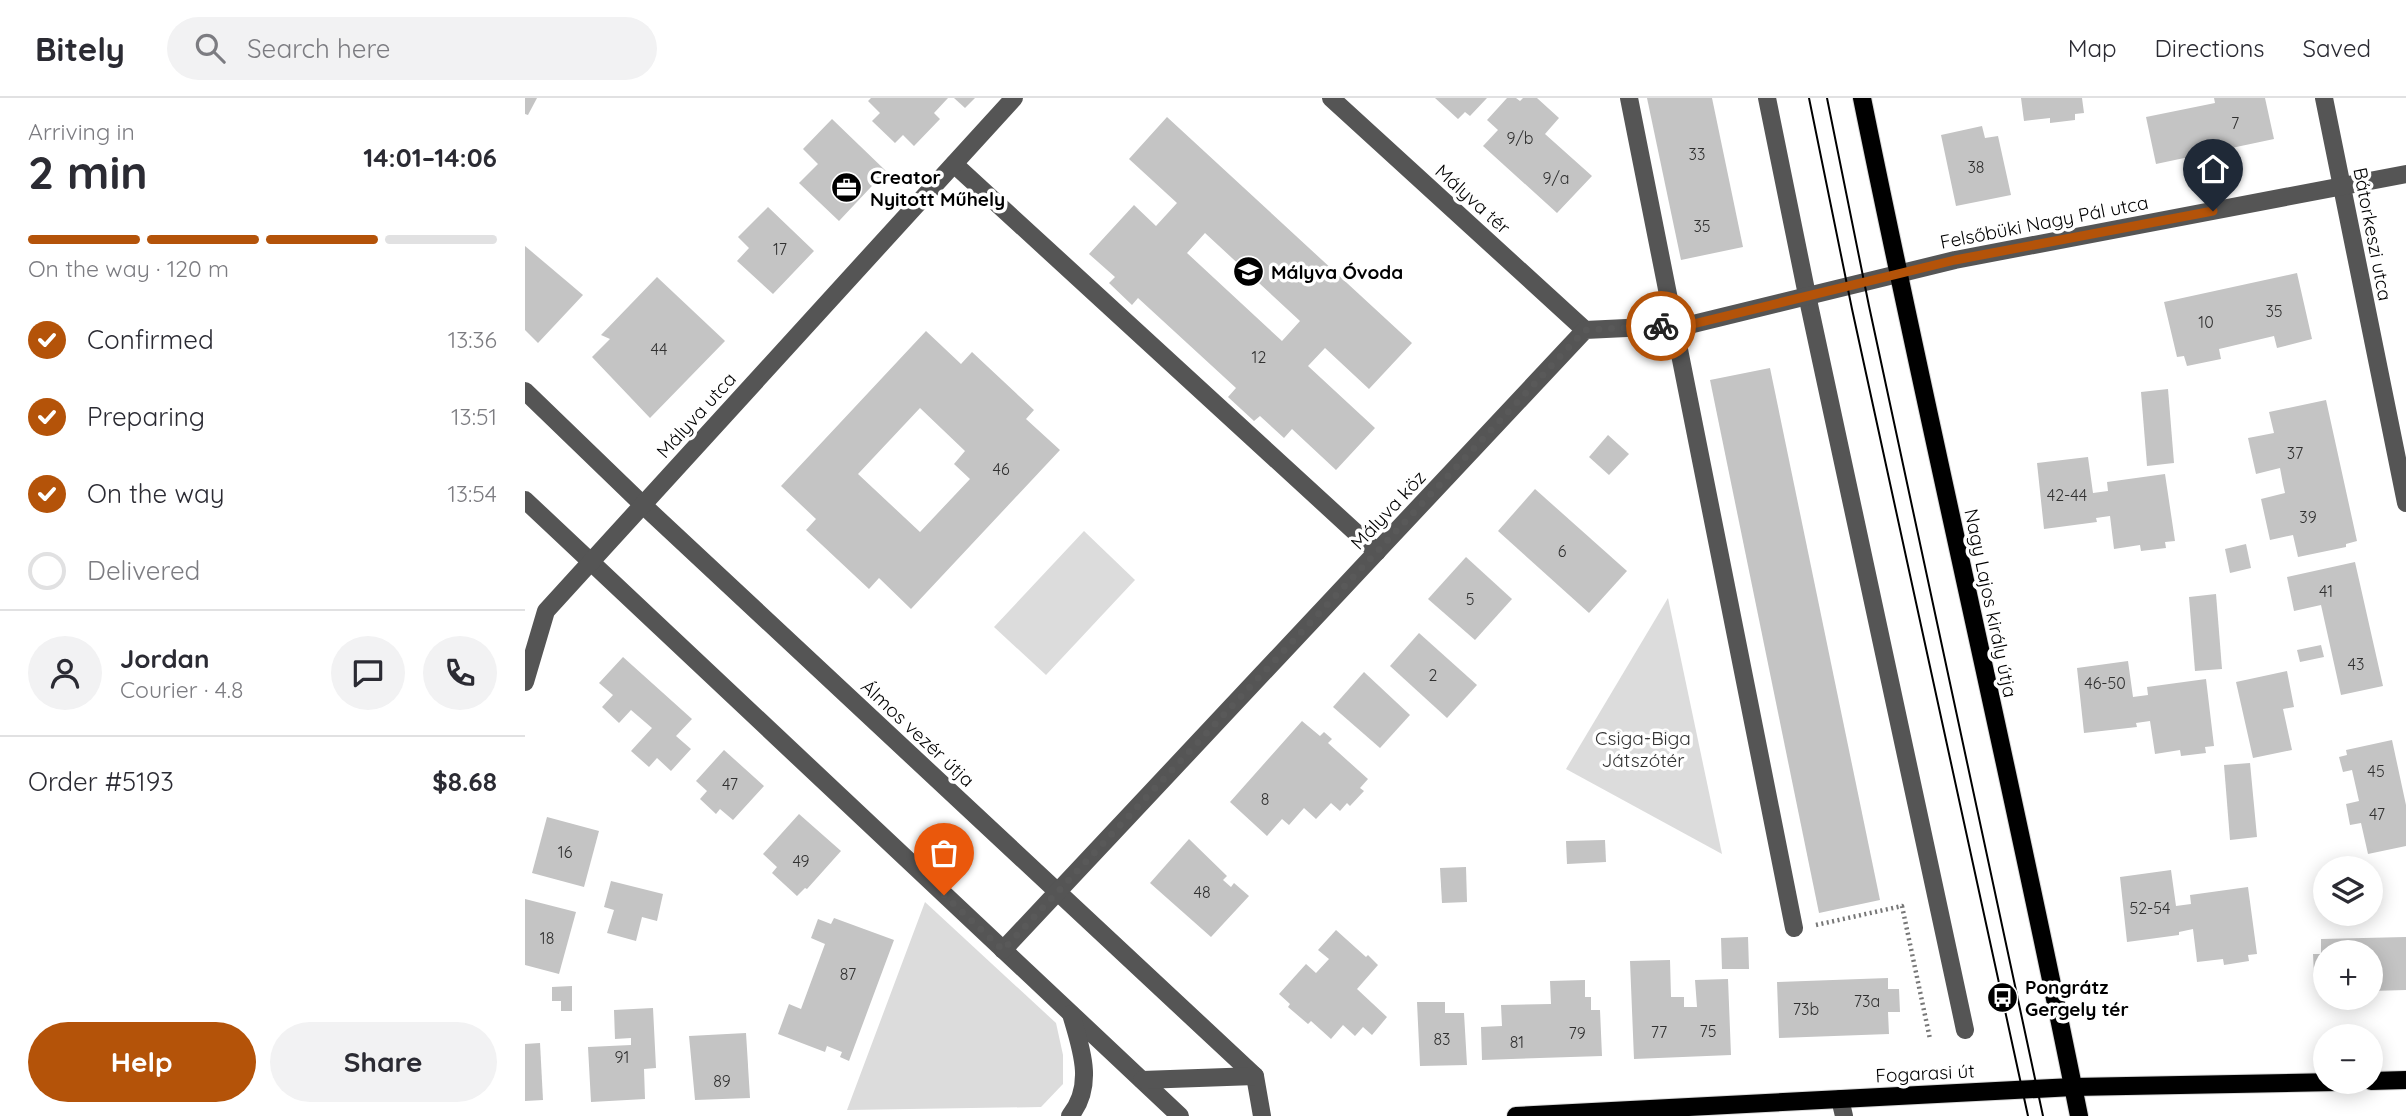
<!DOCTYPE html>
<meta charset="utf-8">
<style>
:root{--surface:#fff;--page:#f2f2f3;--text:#2b2b33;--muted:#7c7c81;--line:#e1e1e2;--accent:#b45309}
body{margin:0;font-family:Quicksand,sans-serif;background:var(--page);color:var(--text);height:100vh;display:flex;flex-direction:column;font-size:26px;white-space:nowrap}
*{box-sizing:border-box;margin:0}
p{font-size:23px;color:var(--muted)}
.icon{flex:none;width:38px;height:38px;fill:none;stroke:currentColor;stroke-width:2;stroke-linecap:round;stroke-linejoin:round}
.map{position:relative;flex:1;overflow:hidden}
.drawer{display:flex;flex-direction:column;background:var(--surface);width:525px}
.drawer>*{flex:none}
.tools{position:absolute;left:1788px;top:758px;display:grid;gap:14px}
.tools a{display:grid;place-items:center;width:70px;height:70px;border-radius:50%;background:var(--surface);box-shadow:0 4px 18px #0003;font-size:35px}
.pin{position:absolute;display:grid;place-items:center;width:60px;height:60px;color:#fff;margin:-72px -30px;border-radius:50% 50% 50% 0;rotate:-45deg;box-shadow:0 0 7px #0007}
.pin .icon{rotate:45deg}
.courier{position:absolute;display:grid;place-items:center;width:70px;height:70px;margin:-35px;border:5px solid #b45309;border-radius:50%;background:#fff;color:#222;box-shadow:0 2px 9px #0007}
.headline em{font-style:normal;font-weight:700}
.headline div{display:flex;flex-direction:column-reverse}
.headline{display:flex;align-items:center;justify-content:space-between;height:119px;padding:0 28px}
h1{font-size:46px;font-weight:700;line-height:52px}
.bar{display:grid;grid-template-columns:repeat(4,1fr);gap:10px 7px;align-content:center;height:84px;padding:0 28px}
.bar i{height:9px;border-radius:5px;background:var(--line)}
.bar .current{background:var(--accent)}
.bar p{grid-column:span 4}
.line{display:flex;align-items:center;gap:18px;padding:0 28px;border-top:2px solid var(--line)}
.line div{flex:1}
.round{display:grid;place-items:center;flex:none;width:74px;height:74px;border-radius:37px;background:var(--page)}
ol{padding:0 28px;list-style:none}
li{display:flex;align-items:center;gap:21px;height:77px}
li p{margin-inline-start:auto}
li .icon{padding:7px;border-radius:50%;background:var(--accent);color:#fff;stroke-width:4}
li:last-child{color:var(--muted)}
li i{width:38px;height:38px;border:4px solid var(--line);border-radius:50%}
.action{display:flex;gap:14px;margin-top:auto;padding:14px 28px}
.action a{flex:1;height:80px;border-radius:42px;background:var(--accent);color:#fff;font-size:28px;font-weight:700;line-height:80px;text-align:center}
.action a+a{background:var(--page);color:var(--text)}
header{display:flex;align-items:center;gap:42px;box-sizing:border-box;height:98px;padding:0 35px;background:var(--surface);border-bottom:2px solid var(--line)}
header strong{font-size:33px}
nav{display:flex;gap:38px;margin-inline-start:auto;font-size:24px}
.search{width:490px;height:63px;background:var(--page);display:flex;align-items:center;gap:18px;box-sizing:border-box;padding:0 24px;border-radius:38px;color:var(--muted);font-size:26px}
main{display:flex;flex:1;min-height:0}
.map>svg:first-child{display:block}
.green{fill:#dcdcdc}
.building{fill:#c4c4c4;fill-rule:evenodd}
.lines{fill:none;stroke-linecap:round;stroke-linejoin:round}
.major-casing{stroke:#dbdbdb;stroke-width:20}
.path{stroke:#777;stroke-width:4.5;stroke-dasharray:2 3.5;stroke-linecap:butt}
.minor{stroke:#555;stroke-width:18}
.major{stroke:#000;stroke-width:18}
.tram{stroke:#000;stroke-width:2}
.done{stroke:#595959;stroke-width:7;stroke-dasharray:0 12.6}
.route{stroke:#b45309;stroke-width:9}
.labels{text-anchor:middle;stroke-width:7;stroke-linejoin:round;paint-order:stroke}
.number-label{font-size:16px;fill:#313131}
.poi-label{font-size:19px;font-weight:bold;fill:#000;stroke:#fff;text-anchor:start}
.street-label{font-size:19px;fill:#000;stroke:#fff}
.park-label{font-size:19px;fill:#333;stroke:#fff}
</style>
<header>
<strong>Bitely</strong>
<div class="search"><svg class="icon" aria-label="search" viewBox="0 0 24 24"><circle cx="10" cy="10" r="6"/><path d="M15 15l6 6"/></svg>Search here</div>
<nav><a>Map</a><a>Directions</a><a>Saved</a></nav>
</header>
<main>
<section class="drawer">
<div class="headline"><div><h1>2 min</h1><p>Arriving in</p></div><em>14:01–14:06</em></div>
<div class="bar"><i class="current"></i><i class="current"></i><i class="current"></i><i></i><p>On the way · 120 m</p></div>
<ol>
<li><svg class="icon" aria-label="check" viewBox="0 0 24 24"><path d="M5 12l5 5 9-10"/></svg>Confirmed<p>13:36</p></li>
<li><svg class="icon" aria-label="check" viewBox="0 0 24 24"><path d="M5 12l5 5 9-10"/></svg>Preparing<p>13:51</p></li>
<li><svg class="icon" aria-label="check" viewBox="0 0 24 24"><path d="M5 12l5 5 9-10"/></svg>On the way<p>13:54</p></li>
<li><i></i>Delivered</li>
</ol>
<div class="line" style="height:126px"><a class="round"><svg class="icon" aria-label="person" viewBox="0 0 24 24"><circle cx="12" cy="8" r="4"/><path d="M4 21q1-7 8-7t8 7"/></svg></a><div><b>Jordan</b><p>Courier · 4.8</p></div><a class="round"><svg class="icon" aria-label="chat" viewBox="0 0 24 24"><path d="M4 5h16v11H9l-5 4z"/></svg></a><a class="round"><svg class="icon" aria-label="phone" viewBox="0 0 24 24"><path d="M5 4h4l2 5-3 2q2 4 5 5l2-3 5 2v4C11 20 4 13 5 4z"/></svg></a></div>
<div class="line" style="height:91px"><div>Order #5193</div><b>$8.68</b></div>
<div class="action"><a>Help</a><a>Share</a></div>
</section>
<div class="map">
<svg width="1881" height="1018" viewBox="0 0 1881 1018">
<rect width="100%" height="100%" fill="#fff"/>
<g class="green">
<polygon points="559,433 610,482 521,577 469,529"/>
<polygon points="1143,500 1197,756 1041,671"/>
<polygon points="400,804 531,925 538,957 538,986 516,1009 322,1012"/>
</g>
<g class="building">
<polygon points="0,0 12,0 3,17 0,16"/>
<polygon points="346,0 423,0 409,15 415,21 389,48 378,37 370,45 347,23 355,15 343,3"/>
<polygon points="429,0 450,0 440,10"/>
<polygon points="910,0 962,0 945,18 940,14 933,21"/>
<polygon points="982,0 991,0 995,3 998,0 1012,0 1034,20 1020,36 1067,78 1032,115 958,48 973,32 962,22"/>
<polygon points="1122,0 1187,0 1218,149 1156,162"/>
<polygon points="1496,0 1557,0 1559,15 1550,16 1550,22 1525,25 1525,20 1499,23"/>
<polygon points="1689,0 1740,0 1749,41 1631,66 1621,19 1690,5"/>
<path d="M642 19 887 245 844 291 800 250 783 268 850 330 811 372 767 331 759 340 735 318 729 323 703 299 711 290 613 200 607 207 584 185 590 179 564 156 609 107 631 128 652 105 604 61ZM680 135 775 223 757 243 662 155Z"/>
<polygon points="307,21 361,73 314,123 274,85 293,66 278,51"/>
<polygon points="1457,28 1460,40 1473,38 1486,97 1431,108 1416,37"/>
<polygon points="243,109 289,153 248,196 212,163 224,150 213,139"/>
<polygon points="0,148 58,197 13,245 0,232"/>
<polygon points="1772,175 1787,241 1752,250 1749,238 1694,251 1696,261 1662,268 1659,258 1652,259 1639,204"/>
<polygon points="132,179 200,243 125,320 67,259 85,241 76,237"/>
<path d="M401 233 436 266 447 254 509 312 501 321 535 352 386 511 354 480 344 491 281 432 291 421 256 388ZM395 310 440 353 429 366 445 381 395 434 333 376Z"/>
<polygon points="1245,270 1355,802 1294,815 1185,282"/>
<polygon points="1643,291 1649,365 1622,368 1616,294"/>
<polygon points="1801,302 1832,443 1821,446 1821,449 1773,459 1768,437 1745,442 1736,401 1760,395 1758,386 1755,370 1731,376 1723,340 1749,335 1744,314"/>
<polygon points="1083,337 1104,356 1084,377 1064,359"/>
<polygon points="1563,359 1568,395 1583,393 1582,384 1640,376 1650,443 1640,444 1641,450 1616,453 1615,447 1589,451 1585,418 1571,420 1572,424 1519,431 1512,365"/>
<polygon points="1010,391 1102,473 1064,515 973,433"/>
<polygon points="1721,446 1726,470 1705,475 1700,451"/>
<polygon points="941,459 987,501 950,542 903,501"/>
<polygon points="1830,464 1858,588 1816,597 1796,507 1769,513 1762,479"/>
<polygon points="1691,496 1697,571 1670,573 1664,499"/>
<polygon points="894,535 952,587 922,620 865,568"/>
<polygon points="1796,547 1799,559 1775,564 1772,552"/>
<polygon points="98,559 167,621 151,638 166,651 146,673 132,660 124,669 106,653 127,630 106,612 94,625 77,609 88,597 74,585"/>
<polygon points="1603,563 1608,599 1623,597 1622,589 1681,581 1689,648 1680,649 1681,655 1656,658 1655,652 1630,656 1625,623 1611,625 1612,629 1559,635 1552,570"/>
<polygon points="1762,573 1769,609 1758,611 1767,652 1728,660 1711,584"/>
<polygon points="839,574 885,617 855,650 808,609"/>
<polygon points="777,623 795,638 799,634 807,641 803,645 843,681 835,690 839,693 825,708 822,705 815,713 806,705 791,721 779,710 764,727 757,721 742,738 705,704"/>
<polygon points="1867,642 1881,707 1881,748 1843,756 1836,725 1825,727 1821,706 1834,703 1827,672 1818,674 1814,659 1822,657 1821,652"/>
<polygon points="199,652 239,688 208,722 195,711 191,716 175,701 182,693 171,683"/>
<polygon points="1725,665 1732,739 1705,742 1699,667"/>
<polygon points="274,716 316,753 282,791 280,790 272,798 247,775 252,769 238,756"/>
<polygon points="22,719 74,733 59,789 7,775"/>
<polygon points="664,741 702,778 698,782 706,789 709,785 724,798 686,839 625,785"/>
<polygon points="1080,742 1081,764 1042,766 1041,743"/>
<polygon points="941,769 942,804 917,805 915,770"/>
<polygon points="1646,772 1651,808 1666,806 1665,797 1723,789 1732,856 1723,857 1724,863 1699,867 1698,861 1672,864 1668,831 1654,834 1654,837 1602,844 1595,779"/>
<polygon points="86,783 138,796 132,823 117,819 111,843 82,835 89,812 79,809"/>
<polygon points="0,801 51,814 34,876 0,867"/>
<polygon points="309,820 369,842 324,963 315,959 317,954 302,948 300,954 253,936 264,906 276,911 300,846 286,840 293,821 306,826"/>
<polygon points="811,832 841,859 843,857 853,867 832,891 862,919 847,937 838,929 830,938 818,927 806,941 786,923 783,926 763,909 765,906 754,896 781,866 791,875 804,861 793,852"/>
<polygon points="1223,839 1224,871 1197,871 1196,840"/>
<polygon points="1881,839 1881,892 1846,893 1846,854 1801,854 1801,898 1796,898 1795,877 1789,877 1788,856 1796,856 1796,841"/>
<polygon points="1145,862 1146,899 1159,899 1159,909 1172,909 1170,882 1203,881 1206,957 1109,961 1105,863"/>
<polygon points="1363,880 1363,891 1374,891 1375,914 1363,914 1364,936 1254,940 1252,884"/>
<polygon points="1060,882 1060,899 1066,899 1066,912 1075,912 1077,958 957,962 956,929 977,928 976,907 1026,906 1025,883"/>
<polygon points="47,888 47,913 36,913 36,903 27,903 27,889"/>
<polygon points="892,904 920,904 920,915 939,915 942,967 895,968"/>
<polygon points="128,910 131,970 119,971 120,1001 66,1004 63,949 106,947 106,940 90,941 89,912"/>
<polygon points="221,935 225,1000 170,1002 164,938"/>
<polygon points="15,945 18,1002 0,1003 0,946"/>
</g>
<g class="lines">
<defs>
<g id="major">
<path d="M1337 0C1406 340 1486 678 1554 1018"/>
<polyline points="1846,983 1881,982"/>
<polyline points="991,1018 1548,989 1811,984"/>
</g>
</defs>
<use href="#major" class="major-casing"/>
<polyline class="path" points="1291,827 1377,808 1405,941"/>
<g class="minor">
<polyline points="806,0 1060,232"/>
<polyline points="1104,0 1269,830"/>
<polyline points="1242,0 1282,197 1440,932"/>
<polyline points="1799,0 1881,405"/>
<polyline points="429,66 852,454"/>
<polyline points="0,293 118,407 730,978 737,1018"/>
<polyline points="0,402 655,1018"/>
<polyline points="0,584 21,513 489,0"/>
<polyline points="478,852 1060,232 1164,227 1430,162 1881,76"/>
<polyline points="617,982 730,978"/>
<polyline points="1315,1001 1319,1018"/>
<path d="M545 1018C570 987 556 950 546 916"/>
</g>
<use href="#major" class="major"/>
<g class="tram">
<polyline points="1284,0 1327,211 1503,1018"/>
<polyline points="1302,0 1344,208 1518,1018"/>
</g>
</g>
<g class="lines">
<polyline class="done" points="419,797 478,852 1060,232 1136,228"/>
<polyline class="route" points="1136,228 1164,227 1430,162 1688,113"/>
</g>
<defs>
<symbol id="office-disc" viewBox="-11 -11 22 22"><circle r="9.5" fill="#000" stroke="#fff"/><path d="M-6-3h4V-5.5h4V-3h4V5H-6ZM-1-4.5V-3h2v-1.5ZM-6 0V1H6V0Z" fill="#fff"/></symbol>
<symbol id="school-disc" viewBox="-11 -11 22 22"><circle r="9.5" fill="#000" stroke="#fff"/><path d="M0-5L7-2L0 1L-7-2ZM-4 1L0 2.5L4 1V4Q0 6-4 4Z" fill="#fff"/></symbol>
<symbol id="bus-disc" viewBox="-11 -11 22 22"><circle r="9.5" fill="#000" stroke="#fff"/><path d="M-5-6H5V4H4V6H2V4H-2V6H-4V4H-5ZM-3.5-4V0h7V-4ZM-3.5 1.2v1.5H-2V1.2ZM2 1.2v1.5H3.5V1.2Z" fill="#fff"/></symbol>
</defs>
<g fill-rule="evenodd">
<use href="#office-disc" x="304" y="72" width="35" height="35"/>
<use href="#school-disc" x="706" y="156" width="35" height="35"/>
<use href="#bus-disc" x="1460" y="882" width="35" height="35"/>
</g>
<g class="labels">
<g class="number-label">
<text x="1710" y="31">7</text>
<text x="995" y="46">9/b</text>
<text x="1172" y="62">33</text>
<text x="1451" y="75">38</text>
<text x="1031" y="86">9/a</text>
<text x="1177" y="134">35</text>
<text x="255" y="157">17</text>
<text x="1749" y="219">35</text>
<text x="1681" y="230">10</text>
<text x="134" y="257">44</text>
<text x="734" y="265">12</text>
<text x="1770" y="361">37</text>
<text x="476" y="377">46</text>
<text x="1542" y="403">42-44</text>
<text x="1783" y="425">39</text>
<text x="1037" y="459">6</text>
<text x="1801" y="499">41</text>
<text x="945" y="507">5</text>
<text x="1831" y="572">43</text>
<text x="908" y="583">2</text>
<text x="1580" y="591">46-50</text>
<text x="1851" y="679">45</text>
<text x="205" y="692">47</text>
<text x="740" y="707">8</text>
<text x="1852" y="722">47</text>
<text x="40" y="760">16</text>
<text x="276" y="769">49</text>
<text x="677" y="800">48</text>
<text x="1625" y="816">52-54</text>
<text x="22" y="846">18</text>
<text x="323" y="882">87</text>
<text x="1342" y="909">73a</text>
<text x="1281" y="917">73b</text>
<text x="1183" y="939">75</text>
<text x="1134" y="940">77</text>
<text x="1052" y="941">79</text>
<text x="917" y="947">83</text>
<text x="992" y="950">81</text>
<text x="97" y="965">91</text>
<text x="197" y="989">89</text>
</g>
<g class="poi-label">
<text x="345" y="86">Creator<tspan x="345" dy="22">Nyitott Műhely</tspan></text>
<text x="746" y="181">Mályva Óvoda</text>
<text x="1500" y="896">Pongrátz<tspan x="1500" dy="22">Gergely tér</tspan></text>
</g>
<g class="street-label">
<text transform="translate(948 101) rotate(42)" y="7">Mályva tér</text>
<text transform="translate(1519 124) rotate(-11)" y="7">Felsőbüki Nagy Pál utca</text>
<text transform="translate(1848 136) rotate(79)" y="7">Bátorkeszi utca</text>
<text transform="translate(171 317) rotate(-48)" y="7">Mályva utca</text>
<text transform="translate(863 412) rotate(-47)" y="7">Mályva köz</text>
<text transform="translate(1466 505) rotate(78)" y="7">Nagy Lajos király útja</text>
<text transform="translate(393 635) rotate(43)" y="7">Álmos vezér útja</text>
<text transform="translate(1400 975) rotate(-3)" y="7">Fogarasi út</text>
</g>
<g class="park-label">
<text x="1118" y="647">Csiga-Biga<tspan x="1118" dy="22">Játszótér</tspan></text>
</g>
</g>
</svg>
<div class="tools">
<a><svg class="icon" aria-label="layers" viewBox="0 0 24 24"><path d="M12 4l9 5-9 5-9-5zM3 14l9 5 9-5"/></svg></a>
<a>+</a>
<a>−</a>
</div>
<div class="pin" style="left:419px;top:797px;background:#ea580c"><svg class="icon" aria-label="bag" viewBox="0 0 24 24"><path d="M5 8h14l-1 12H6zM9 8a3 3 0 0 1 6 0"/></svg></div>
<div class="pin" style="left:1688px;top:113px;background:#1f2937"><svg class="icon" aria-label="home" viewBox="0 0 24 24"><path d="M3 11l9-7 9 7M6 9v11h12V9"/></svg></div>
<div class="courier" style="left:1136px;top:228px"><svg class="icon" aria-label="bike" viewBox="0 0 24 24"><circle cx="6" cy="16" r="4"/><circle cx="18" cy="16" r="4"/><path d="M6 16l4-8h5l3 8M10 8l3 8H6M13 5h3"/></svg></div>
</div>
</main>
